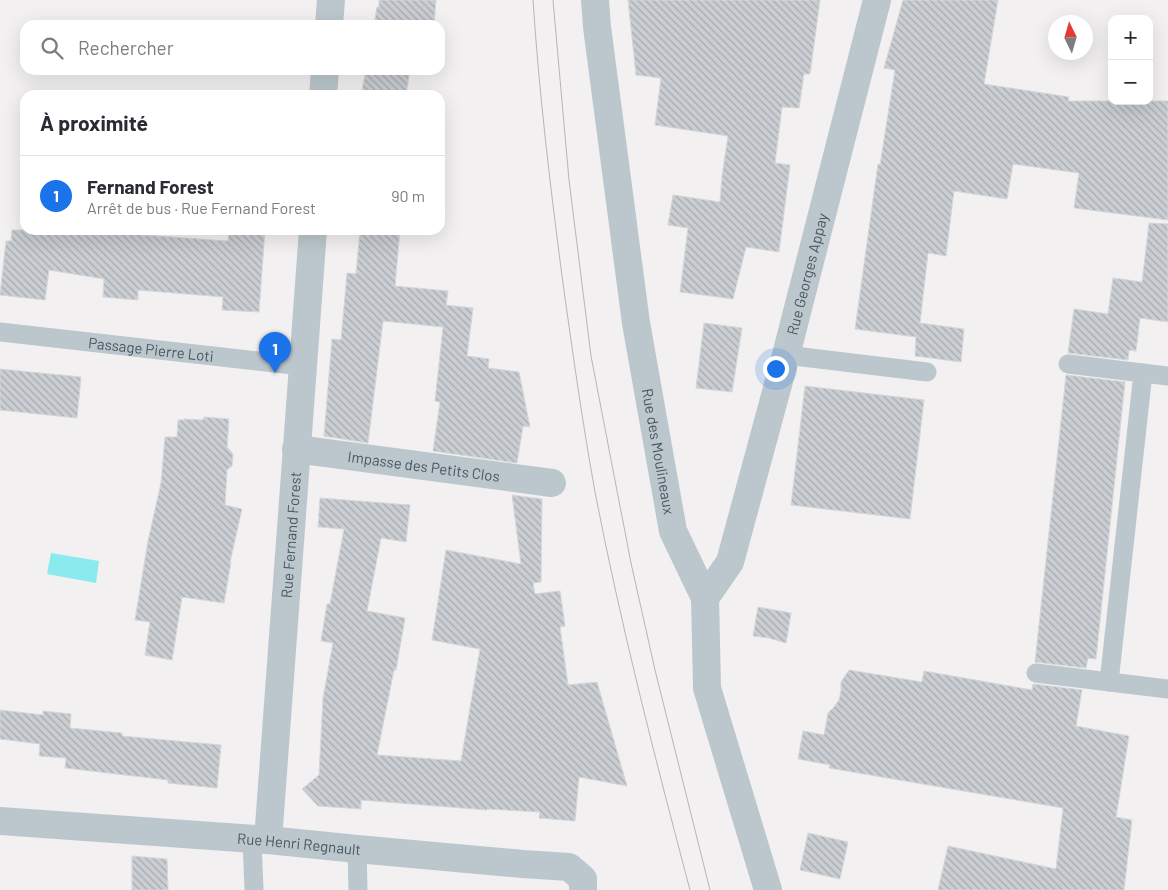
<!DOCTYPE html>
<html lang="fr">
<head>
<meta charset="utf-8">
<style>
	body { margin:0; font-family:Barlow,sans-serif; background:#f2f2f3; color:#2b2b33 }
	.controls { position:absolute; right:15px; top:15px; display:grid; overflow:hidden; border-radius:10px; box-shadow:0 5px 20px #0002 }
	.controls button { width:45px; height:45px; display:grid; place-items:center; padding:0; border:0; border-bottom:1px solid #e1e1e2; background:#fff; color:#2b2b33; font:25px sans-serif }
	.compass { position:absolute; left:1048px; top:15px; width:45px; height:45px; border-radius:50%; background:#fff; box-shadow:0 5px 20px #0002; rotate:355deg }
	.you { position:absolute; left:775px; top:368px; width:18px; height:18px; margin:-12px; border:4px solid #fff; border-radius:50%; background:#1a73e8; box-shadow:0 0 0 8px #1a73e833 }
	.badge { display:grid; place-items:center; width:32px; height:32px; border-radius:50%; background:#1a73e8; color:#fff; font-size:16px; font-weight:700 }
	.pin { position:absolute; translate:-50% -41px; filter:drop-shadow(0 1px 2px #0008) }
	.pin::after { content:''; position:absolute; top:26px; width:18px; height:15px; background:inherit; clip-path:polygon(0 0,100% 0,50% 100%) }
	.list { margin:0; padding:0; list-style:none }
	h2 { display:flex; justify-content:space-between; align-items:center; height:65px; margin:0; padding:0 20px; font-size:21px }
	h2 small { font-size:16px; font-weight:400; color:#7c7c81 }
	.list li { display:grid; grid-template-columns:32px 1fr auto; gap:15px; align-items:center; box-sizing:border-box; height:80px; padding:0 20px; border-top:1px solid #e1e1e2 }
	.list b { display:block; font-size:19px; white-space:nowrap }
	.list p { margin:0; font-size:16px; white-space:nowrap; color:#7c7c81 }
	.list em { font-size:16px; font-style:normal; color:#7c7c81 }
	.icon { flex:none; width:28px; height:28px; fill:none; stroke:currentColor; stroke-width:2; stroke-linecap:round; stroke-linejoin:round }
	.map { position:relative; flex:none; width:1168px; height:890px; overflow:hidden }
	.search { position:absolute; background:#fff; box-shadow:0 5px 20px #0002; left:20px; top:20px; width:425px; height:55px; display:flex; align-items:center; gap:12px; box-sizing:border-box; padding:0 18px; border-radius:15px; color:#7c7c81; font-size:19px }
	.panel { position:absolute; background:#fff; box-shadow:0 5px 20px #0002; left:20px; top:90px; width:425px; height:145px; border-radius:15px }
	.map>svg:first-child { display:block }
	.water { fill:#8beaed }
	.building { fill:url(#building-back-hatch); stroke:#d4d7db }
	.lines { fill:none; stroke-linecap:round; stroke-linejoin:round }
	.service { stroke:#bbc7cd; stroke-width:19 }
	.minor { stroke:#bbc7cd; stroke-width:28 }
	.tram { stroke:#b2b6ba; stroke-width:1 }
	.labels { text-anchor:middle; dominant-baseline:central; stroke-width:5; stroke-linejoin:round; paint-order:stroke }
	.street-label { font-size:15px; fill:#47575e; stroke:#fff }
</style>
</head>
<body>
<div class="map">
<svg width="1168" height="890" viewBox="0 0 1168 890">
	<defs>
		<pattern id="building-back-hatch" width="6" height="6" patternUnits="userSpaceOnUse" patternTransform="scale(1.25)"><rect width="6" height="6" fill="#caced2"/><path d="M-1 5l2 2M0 0l6 6M5-1l2 2" fill="none" stroke="#a6aaae"/></pattern>
	</defs>
	<rect width="100%" height="100%" fill="#f2f0f0"/>
	<!-- water -->
	<path class="water" d="M 51,553 L 99,561 L 96,583 L 47,574 Z"/>
	<!-- building -->
	<path class="building" d="M 379,0 L 436,0 L 434,25 L 374,25 L 377,7 L 379,7 Z
		M 628,0 L 820,0 L 810,74 L 804,74 L 799,108 L 782,107 L 775,163 L 790,165 L 779,252 L 746,247 L 733,299 L 680,292 L 688,228 L 668,225 L 673,195 L 720,202 L 722,176 L 728,136 L 655,125 L 661,78 L 636,75 Z
		M 903,0 L 998,0 L 984,84 L 1069,97 L 1068,101 L 1168,101 L 1168,220 L 1074,208 L 1079,173 L 1013,164 L 1007,199 L 954,191 L 946,256 L 928,253 L 920,323 L 964,329 L 961,362 L 915,356 L 916,337 L 855,329 L 878,164 L 880,165 L 895,70 L 884,68 Z
		M 366,70 L 410,70 L 406,95 L 361,95 Z
		M 1149,223 L 1168,224 L 1168,322 L 1140,318 L 1136,351 L 1129,350 L 1128,360 L 1068,353 L 1074,309 L 1108,314 L 1113,278 L 1142,282 Z
		M 12,230 L 143,230 L 143,235 L 228,241 L 229,230 L 265,230 L 259,312 L 222,310 L 223,297 L 138,290 L 138,300 L 103,297 L 104,279 L 49,270 L 45,300 L 0,295 L 6,241 L 11,241 Z
		M 360,230 L 400,230 L 395,286 L 448,291 L 446,305 L 473,308 L 467,356 L 489,359 L 488,368 L 519,372 L 530,427 L 523,426 L 517,463 L 433,451 L 440,402 L 435,401 L 443,327 L 383,321 L 368,443 L 324,436 L 332,339 L 341,340 L 347,273 L 356,274 Z
		M 704,323 L 742,328 L 732,392 L 696,388 Z
		M 0,369 L 81,377 L 77,418 L 0,410 Z
		M 1066,375 L 1125,382 L 1096,659 L 1088,658 L 1086,668 L 1035,662 Z
		M 805,386 L 924,400 L 910,519 L 791,505 Z
		M 204,417 L 229,419 L 227,447 L 233,454 L 232,466 L 227,470 L 225,505 L 242,509 L 230,562 L 231,562 L 224,603 L 182,597 L 172,660 L 145,655 L 150,622 L 135,620 L 148,541 L 161,483 L 165,437 L 177,437 L 178,420 L 184,420 L 184,419 L 203,420 Z
		M 512,495 L 542,499 L 541,582 L 533,583 L 535,594 L 560,591 L 565,626 L 560,627 L 568,685 L 597,682 L 627,786 L 579,777 L 575,821 L 539,818 L 540,812 L 487,809 L 487,810 L 361,800 L 361,809 L 318,806 L 302,789 L 319,775 L 323,698 L 333,643 L 321,641 L 327,604 L 330,604 L 344,529 L 318,527 L 320,498 L 410,505 L 406,542 L 381,538 L 367,611 L 405,618 L 396,670 L 394,670 L 377,755 L 461,761 L 480,649 L 432,640 L 446,550 L 521,564 Z
		M 758,607 L 791,613 L 786,643 L 769,638 L 753,636 Z
		M 849,670 L 922,682 L 924,671 L 1032,690 L 1033,684 L 1082,690 L 1076,726 L 1129,736 L 1116,817 L 1132,820 L 1124,890 L 938,890 L 948,846 L 1056,869 L 1063,808 L 829,768 L 830,765 L 798,759 L 803,731 L 824,735 L 828,713 L 834,707 L 839,700 L 841,691 L 841,682 Z
		M 0,710 L 43,715 L 43,711 L 71,714 L 70,728 L 122,733 L 122,736 L 221,745 L 217,788 L 168,783 L 168,780 L 65,768 L 66,758 L 39,756 L 40,744 L 0,739 Z
		M 808,833 L 848,842 L 840,879 L 800,870 Z
		M 132,856 L 167,859 L 168,890 L 132,890 Z"/>
	<g class="lines">
		<!-- service -->
		<g class="service">
			<path id="s1" d="M 0,332 L 302,366"/>
			<path d="M 786,355 L 927,372"/>
			<path d="M 1068,364 L 1168,376"/>
			<path d="M 1036,673 L 1168,689"/>
			<path d="M 1109,682 L 1143,373"/>
			<path d="M 252,839 L 254,890"/>
			<path d="M 357,849 L 358,890"/>
		</g>
		<!-- minor -->
		<g class="minor">
			<path id="s2" d="M 595,0 L 597,27 L 636,323 L 673,531 L 705,598 L 707,688 L 768,890"/>
			<path d="M 329,25 L 331,0"/>
			<path d="M 323,95 L 325,70"/>
			<path id="s3" d="M 296,449 L 552,483"/>
			<path id="s4" d="M 705,598 L 730,562 L 786,355 L 877,0"/>
			<path id="s5" d="M 0,821 L 268,840 L 357,849 L 523,864 L 569,867 L 583,879 L 583,890"/>
			<path id="s6" d="M 268,840 L 313,230"/>
		</g>
		<!-- tram -->
		<path class="tram" d="M 533,0 C 539,92 550,184 562,276 C 572,348 582,420 595,492 C 621,626 655,758 690,890
			M 553,0 L 569,180 L 591,356 L 631,563 L 655,670 L 710,890"/>
	</g>
	<g class="labels">
		<!-- street labels -->
		<g class="street-label">
			<text stroke="none"><textPath href="#s4" startOffset="342">Rue Georges Appay</textPath></text>
			<text stroke="none"><textPath href="#s1" startOffset="152">Passage Pierre Loti</textPath></text>
			<text stroke="none"><textPath href="#s2" startOffset="456">Rue des Moulineaux</textPath></text>
			<text stroke="none"><textPath href="#s3" startOffset="129">Impasse des Petits Clos</textPath></text>
			<text stroke="none"><textPath href="#s6" startOffset="306">Rue Fernand Forest</textPath></text>
			<text stroke="none"><textPath href="#s5" startOffset="300">Rue Henri Regnault</textPath></text>
		</g>
	</g>
</svg>
<div class="controls">
<button>+</button>
<button>−</button>
</div>
<svg class="compass" viewBox="-18 -18 36 36"><path d="M0-13l5 13h-10z" fill="#e53935"/><path d="M0 13l5-13h-10z" fill="#7c7c81"/></svg>
<div class="you"></div>
<div class="pin badge" style="left:275px;top:373px">1</div>
<div class="search"><svg class="icon" aria-label="search" viewBox="0 0 24 24"><circle cx="10" cy="10" r="6"/><path d="M15 15l6 6"/></svg>Rechercher</div>
<section class="panel">
<h2>À proximité<small></small></h2>
<ul class="list">
<li><span class="badge">1</span><div><b>Fernand Forest</b><p>Arrêt de bus · Rue Fernand Forest</p></div><em>90 m</em></li>
</ul>
</section>
</div>
</body>
</html>
